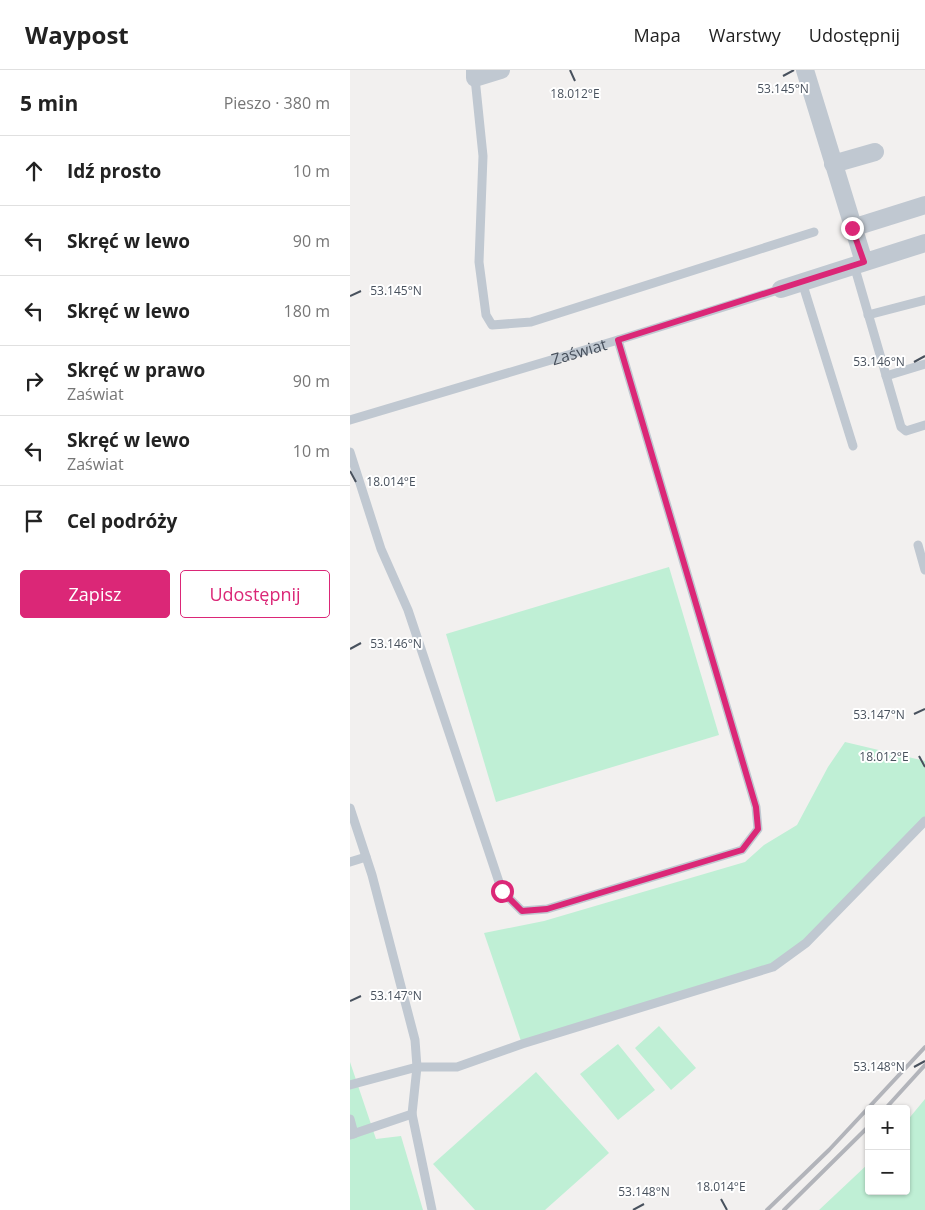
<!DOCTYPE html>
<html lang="pl">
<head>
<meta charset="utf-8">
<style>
	body { margin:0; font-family:"Open Sans",sans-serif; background:#f2f2f2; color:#222 }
	.controls { position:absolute; right:15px; bottom:15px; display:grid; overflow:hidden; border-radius:5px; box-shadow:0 1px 4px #0004 }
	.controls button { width:45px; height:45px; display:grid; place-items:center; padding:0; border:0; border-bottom:1px solid #e0e0e0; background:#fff; color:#222; font:25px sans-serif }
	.stop { position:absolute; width:15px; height:15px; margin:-11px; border:4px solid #db2777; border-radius:50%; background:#fff }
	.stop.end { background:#db2777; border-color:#fff; box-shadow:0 1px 5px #0008 }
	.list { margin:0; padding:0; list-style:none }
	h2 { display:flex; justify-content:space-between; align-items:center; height:65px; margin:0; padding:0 20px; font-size:21px }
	h2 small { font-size:16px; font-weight:400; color:#767676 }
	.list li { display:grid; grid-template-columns:32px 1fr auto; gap:15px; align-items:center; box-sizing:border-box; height:70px; padding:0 20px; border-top:1px solid #e0e0e0 }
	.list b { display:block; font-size:19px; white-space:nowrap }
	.list p { margin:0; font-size:16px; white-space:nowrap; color:#767676 }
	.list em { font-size:16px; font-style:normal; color:#767676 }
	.actions { display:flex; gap:10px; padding:15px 20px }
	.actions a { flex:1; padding:11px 0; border:1px solid #db2777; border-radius:5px; text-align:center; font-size:18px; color:#db2777 }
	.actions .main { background:#db2777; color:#fff }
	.icon { flex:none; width:28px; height:28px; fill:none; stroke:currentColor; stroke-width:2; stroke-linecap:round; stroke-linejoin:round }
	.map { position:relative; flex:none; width:575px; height:1140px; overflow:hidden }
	header { display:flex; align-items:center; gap:30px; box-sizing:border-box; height:70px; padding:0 25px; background:#fff; border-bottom:1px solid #e0e0e0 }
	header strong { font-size:24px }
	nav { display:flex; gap:28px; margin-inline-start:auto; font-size:18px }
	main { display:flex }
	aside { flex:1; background:#fff }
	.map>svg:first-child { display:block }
	.green { fill:#bfefd5 }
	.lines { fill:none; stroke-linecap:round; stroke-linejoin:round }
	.service { stroke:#c0c8d1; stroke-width:9 }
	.minor { stroke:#c0c8d1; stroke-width:18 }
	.rail { stroke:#b2b4ba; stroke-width:4 }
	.route { stroke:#db2777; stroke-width:6 }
	.ticks { fill:none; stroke:#48515d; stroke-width:2 }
	.labels { text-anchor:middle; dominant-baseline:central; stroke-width:4; stroke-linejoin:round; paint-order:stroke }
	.street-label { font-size:16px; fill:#48515d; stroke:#fff }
	.ticks-label { font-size:12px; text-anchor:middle; fill:#48515d; stroke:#fff; stroke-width:4; stroke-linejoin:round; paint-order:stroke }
</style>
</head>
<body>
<header>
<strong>Waypost</strong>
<nav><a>Mapa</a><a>Warstwy</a><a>Udostępnij</a></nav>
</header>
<main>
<aside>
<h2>5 min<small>Pieszo · 380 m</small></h2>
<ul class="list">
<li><svg class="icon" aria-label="ahead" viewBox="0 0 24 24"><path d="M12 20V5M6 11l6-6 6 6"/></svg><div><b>Idź prosto</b></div><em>10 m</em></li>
<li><svg class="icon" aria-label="left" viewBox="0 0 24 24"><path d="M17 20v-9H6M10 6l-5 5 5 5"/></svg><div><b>Skręć w lewo</b></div><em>90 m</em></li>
<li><svg class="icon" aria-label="left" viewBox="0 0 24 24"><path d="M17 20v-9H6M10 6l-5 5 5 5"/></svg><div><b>Skręć w lewo</b></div><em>180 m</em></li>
<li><svg class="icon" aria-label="right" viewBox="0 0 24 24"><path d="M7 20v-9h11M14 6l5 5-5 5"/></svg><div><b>Skręć w prawo</b><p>Zaświat</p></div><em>90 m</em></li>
<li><svg class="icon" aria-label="left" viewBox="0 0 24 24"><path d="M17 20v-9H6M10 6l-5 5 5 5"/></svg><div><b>Skręć w lewo</b><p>Zaświat</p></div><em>10 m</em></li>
<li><svg class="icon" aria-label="arrive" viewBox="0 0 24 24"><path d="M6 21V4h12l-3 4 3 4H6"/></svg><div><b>Cel podróży</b></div></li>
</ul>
<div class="actions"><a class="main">Zapisz</a><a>Udostępnij</a></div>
</aside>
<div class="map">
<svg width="575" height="1140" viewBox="0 0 575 1140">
	<rect width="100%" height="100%" fill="#f2f0ef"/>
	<!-- green -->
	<path class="green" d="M 319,497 L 369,665 L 146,732 L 96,564 Z
		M 495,672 L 575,691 L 575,751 L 456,873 L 423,897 L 172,974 L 134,863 L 194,851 L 395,792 L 414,775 L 447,755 L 478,697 Z
		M 309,956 L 346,998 L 321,1020 L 285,978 Z
		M 268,974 L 305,1020 L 268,1050 L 230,1004 Z
		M 0,992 L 26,1069 L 51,1066 L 73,1140 L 0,1140 Z
		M 186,1002 L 259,1083 L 195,1140 L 125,1140 L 83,1094 Z
		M 575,1029 L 575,1140 L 469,1140 L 519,1093 L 519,1121 L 556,1121 L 556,1052 Z"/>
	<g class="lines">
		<!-- service -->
		<g class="service">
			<path d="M 125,8 L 133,86 L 129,192 L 136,245 L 142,255 L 181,252 L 464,162"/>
			<path d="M 504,195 L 551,357 L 556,361 L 575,355"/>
			<path d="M 452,212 L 503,376"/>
			<path d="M 518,245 L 575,230"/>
			<path d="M 536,306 L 575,294"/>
			<path id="s1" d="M 0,350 L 268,270 L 431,219"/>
			<path d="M 0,382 L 31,479 L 58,540 L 152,821 L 172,841 L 197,839 L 392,780 L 408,759 L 406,737 L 268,270"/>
			<path d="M 568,475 L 575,500"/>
			<path d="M 0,738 L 22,805 L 65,970 L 67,997 L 62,1044 L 0,1065"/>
			<path d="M 0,792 L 16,787"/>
			<path d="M 0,1015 L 67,997 L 107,997 L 172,974 L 423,897 L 456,873 L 575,751"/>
			<path d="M 62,1044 L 82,1140"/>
			<path d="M 0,1049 L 4,1064"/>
		</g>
		<!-- minor -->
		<path class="minor" d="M 125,0 L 125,8 L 151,0
			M 455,0 L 514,192
			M 483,94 L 525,82
			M 502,158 L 575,135
			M 431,219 L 575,173"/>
		<!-- rail -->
		<path class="rail" d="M 535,1039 L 575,995
			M 417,1140 L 479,1080 L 575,977
			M 434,1140 L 519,1056"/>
	</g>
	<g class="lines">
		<!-- route -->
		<path class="route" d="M 152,821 L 172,841 L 197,839 L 392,780 L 408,759 L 406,737 L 268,270 L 514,192 L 502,158"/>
	</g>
	<!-- ticks -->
	<path class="ticks" d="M 220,0 L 225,11M 433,6 L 444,0M 0,226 L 11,221M 564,292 L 575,286M 0,401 L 6,412M 0,579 L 11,573M 564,644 L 575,639M 569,686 L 575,697M 0,931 L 11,926M 564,997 L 575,991M 371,1129 L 377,1140M 283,1140 L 294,1134"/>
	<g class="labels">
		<!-- street labels -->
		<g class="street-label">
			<text stroke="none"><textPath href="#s1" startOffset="239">Zaświat</textPath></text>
		</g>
	</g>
	<g class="ticks-label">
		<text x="433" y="23">53.145°N</text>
		<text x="225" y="28">18.012°E</text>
		<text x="46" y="225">53.145°N</text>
		<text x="529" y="296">53.146°N</text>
		<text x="41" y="416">18.014°E</text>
		<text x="46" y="578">53.146°N</text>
		<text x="529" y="649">53.147°N</text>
		<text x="534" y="691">18.012°E</text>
		<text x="46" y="930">53.147°N</text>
		<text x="529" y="1001">53.148°N</text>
		<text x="371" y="1121">18.014°E</text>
		<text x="294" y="1126">53.148°N</text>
	</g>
</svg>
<div class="controls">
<button>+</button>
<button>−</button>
</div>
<div class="stop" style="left:152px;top:821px"></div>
<div class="stop end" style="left:502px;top:158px"></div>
</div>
</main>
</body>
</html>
